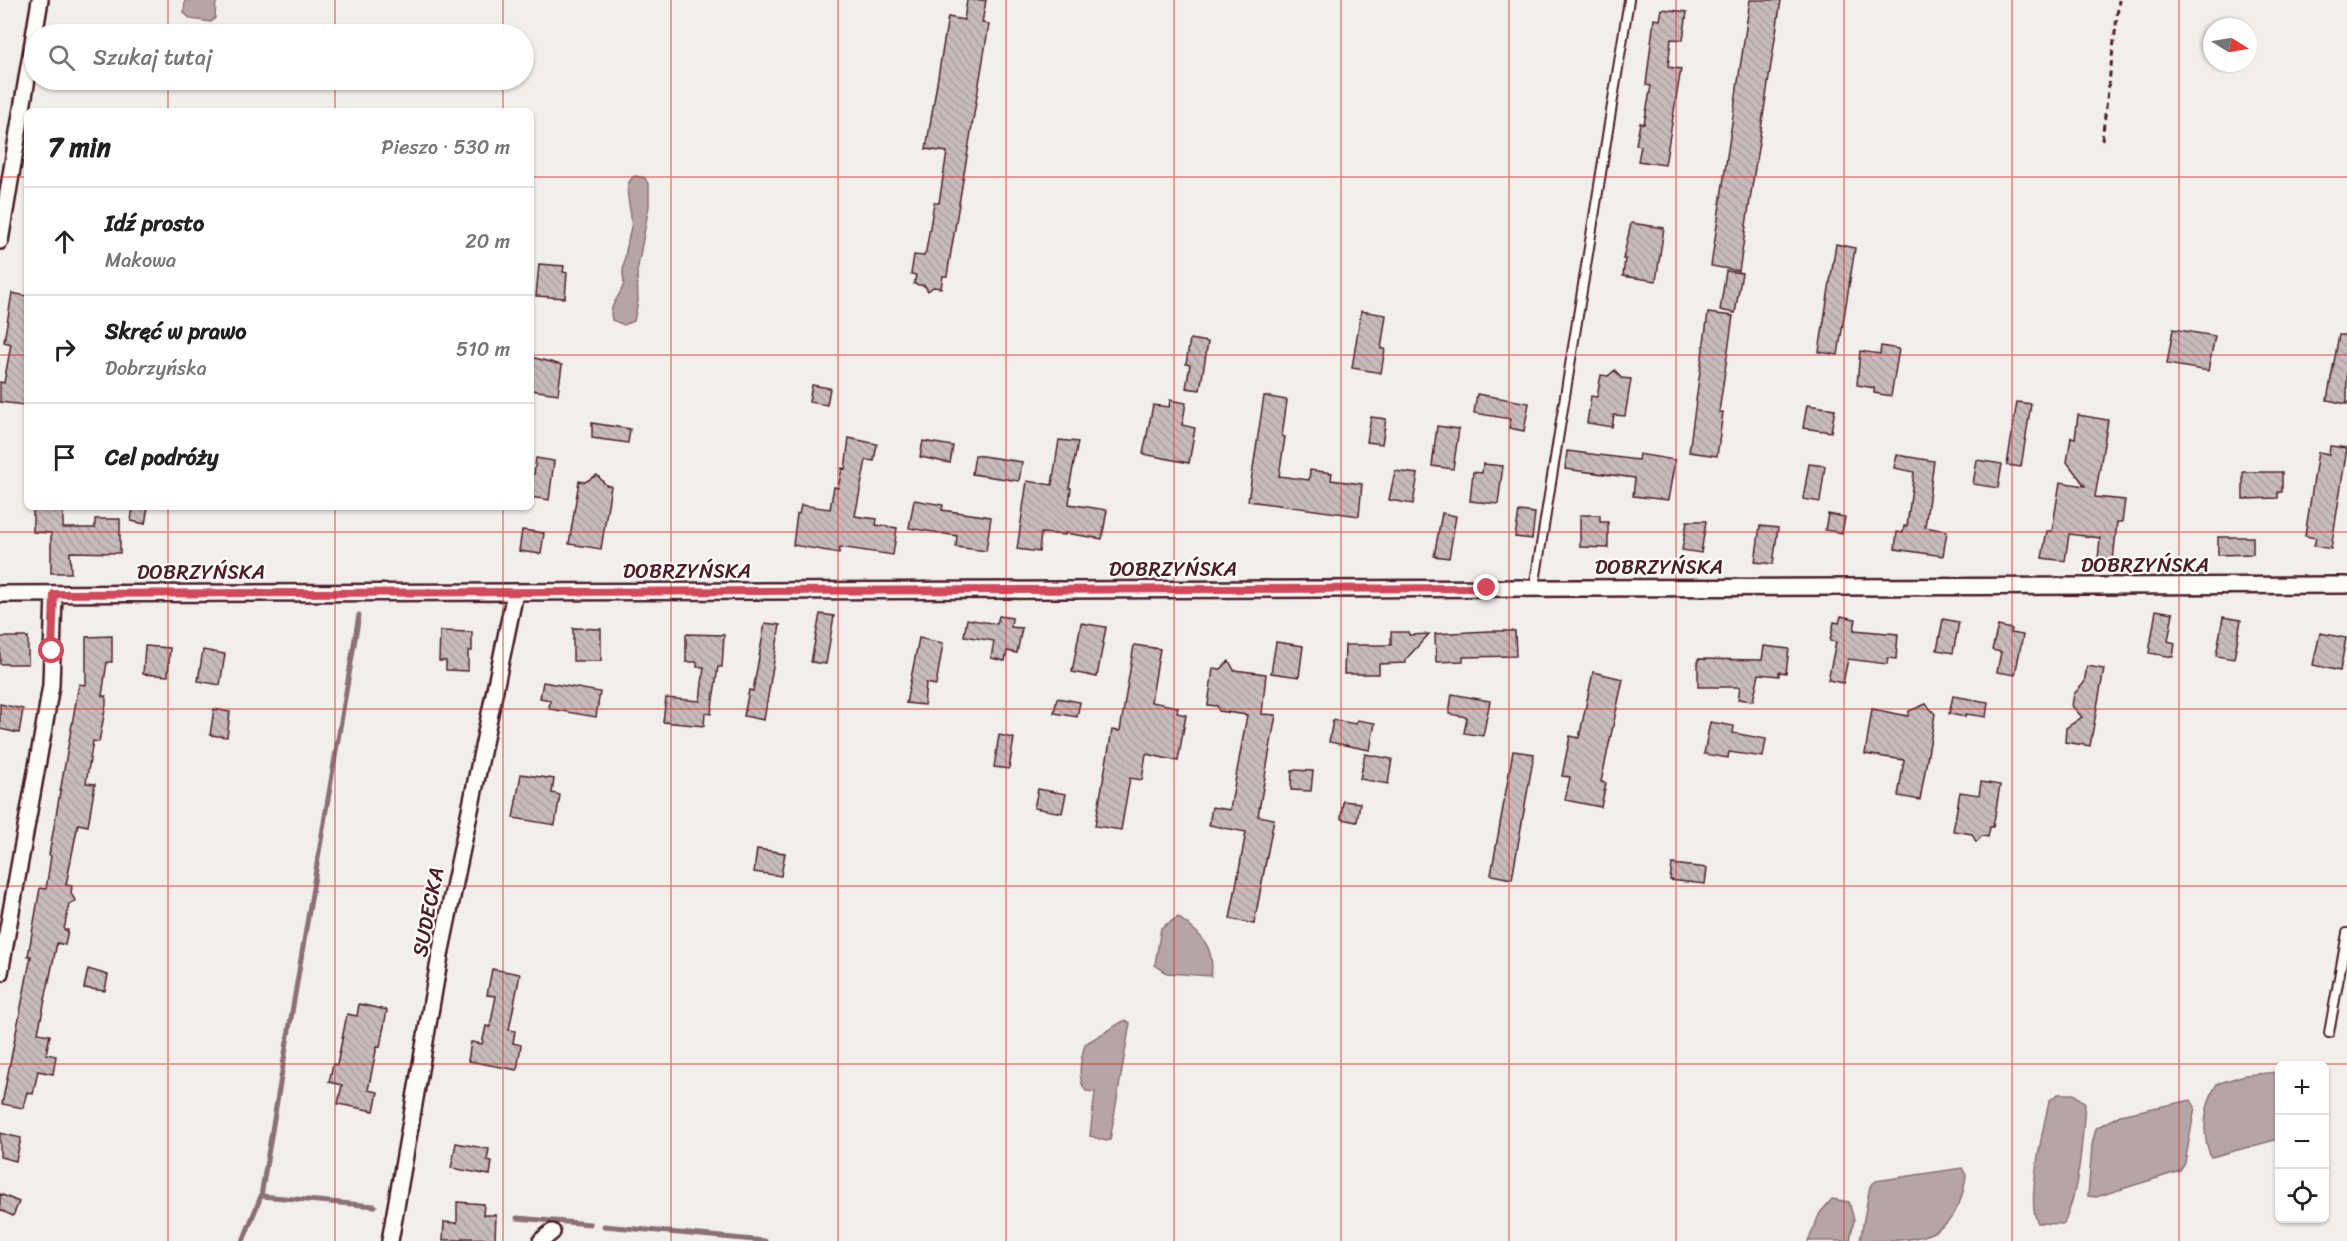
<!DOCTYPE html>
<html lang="pl">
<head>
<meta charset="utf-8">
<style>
	body { margin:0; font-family:Sriracha,sans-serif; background:#f2f2f2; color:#222 }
	.controls { position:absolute; right:18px; bottom:18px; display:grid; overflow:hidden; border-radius:9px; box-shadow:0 2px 4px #0004 }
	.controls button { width:54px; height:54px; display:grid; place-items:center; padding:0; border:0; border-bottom:2px solid #e0e0e0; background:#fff; color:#222; font:30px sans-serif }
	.compass { position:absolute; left:2203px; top:18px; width:54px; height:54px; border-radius:50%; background:#fff; box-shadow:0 2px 4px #0004; rotate:101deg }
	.stop { position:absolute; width:18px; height:18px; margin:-14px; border:4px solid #d1495b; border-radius:50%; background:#fff }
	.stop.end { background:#d1495b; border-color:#fff; box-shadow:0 2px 6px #0008 }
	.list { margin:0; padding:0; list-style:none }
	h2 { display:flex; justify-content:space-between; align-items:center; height:78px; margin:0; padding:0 24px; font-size:26px }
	h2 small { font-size:20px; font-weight:400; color:#767676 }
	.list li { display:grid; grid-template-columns:39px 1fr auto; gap:18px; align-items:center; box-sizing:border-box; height:108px; padding:0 24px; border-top:2px solid #e0e0e0 }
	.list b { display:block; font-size:22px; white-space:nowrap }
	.list p { margin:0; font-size:20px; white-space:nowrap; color:#767676 }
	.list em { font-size:20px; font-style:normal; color:#767676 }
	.icon { flex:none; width:33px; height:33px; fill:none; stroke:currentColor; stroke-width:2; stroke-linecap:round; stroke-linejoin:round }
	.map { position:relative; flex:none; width:2347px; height:1241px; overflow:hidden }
	.search { position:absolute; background:#fff; box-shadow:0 2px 4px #0004; left:24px; top:24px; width:510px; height:66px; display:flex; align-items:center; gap:15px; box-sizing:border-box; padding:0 21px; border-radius:33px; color:#767676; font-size:22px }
	.panel { position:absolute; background:#fff; box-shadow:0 2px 4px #0004; left:24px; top:108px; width:510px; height:402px; border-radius:9px }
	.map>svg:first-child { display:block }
	.water { fill:#b7a5a6; stroke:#8b6f75; stroke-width:1.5 }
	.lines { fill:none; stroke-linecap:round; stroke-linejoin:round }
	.stream { stroke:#8b6f75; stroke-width:5 }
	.building { fill:url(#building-back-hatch); stroke:#4a1f2b; stroke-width:1.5 }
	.service-casing { stroke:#4a1f2b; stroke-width:12 }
	.minor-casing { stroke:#4a1f2b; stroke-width:20 }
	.path { stroke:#4a1f2b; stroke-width:3; stroke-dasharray:6 4.5; stroke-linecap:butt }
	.service { stroke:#fdfcf7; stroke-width:8 }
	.minor { stroke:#fdfcf7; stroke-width:15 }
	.route { stroke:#d1495b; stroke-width:8 }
	.grid { fill:none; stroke:#d62828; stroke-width:1.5; stroke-opacity:0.55 }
	.labels { text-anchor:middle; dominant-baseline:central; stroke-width:4.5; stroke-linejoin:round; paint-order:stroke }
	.street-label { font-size:21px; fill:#4a1f2b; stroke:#fdfcf7 }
</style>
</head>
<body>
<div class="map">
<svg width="2347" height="1241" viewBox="0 0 2347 1241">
	<defs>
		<pattern id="building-back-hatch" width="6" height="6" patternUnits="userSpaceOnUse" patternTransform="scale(1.5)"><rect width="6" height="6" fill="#c8bbbb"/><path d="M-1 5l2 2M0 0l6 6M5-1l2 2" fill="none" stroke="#ada0a1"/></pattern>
	</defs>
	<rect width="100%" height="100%" fill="#f2efeb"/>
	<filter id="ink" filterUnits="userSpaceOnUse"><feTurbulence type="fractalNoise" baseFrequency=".0167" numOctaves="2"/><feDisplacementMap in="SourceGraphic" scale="12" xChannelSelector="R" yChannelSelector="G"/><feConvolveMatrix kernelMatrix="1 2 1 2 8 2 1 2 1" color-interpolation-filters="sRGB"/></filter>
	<g filter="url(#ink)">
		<!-- water -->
		<path class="water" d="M 185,0 L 216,0 L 215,18 L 211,22 L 191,19 L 184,13 Z
			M 635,176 L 645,178 L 649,186 L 649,206 L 637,272 L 638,301 L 634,321 L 624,325 L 612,320 C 608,305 619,299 623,286 C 625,282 623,277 623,273 C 624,257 628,241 631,227 C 634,211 619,184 635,176 Z
			M 1178,917 C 1199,932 1216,947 1211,976 L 1167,973 L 1155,965 L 1161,928 Z
			M 1125,1020 L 1130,1023 L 1110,1140 L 1106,1141 L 1090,1136 L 1095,1092 L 1086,1091 C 1076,1078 1081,1059 1085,1044 Z
			M 2279,1072 L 2279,1139 L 2211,1157 C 2201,1135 2204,1104 2217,1084 L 2245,1075 Z
			M 2058,1094 L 2074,1094 L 2085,1103 C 2082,1144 2080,1186 2064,1224 L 2038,1223 C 2025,1204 2044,1126 2049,1101 Z
			M 2191,1100 L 2195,1107 L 2185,1163 L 2180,1171 L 2096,1197 L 2088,1196 L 2092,1145 L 2096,1128 L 2120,1115 Z
			M 1962,1168 L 1966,1175 C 1958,1241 1919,1241 1860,1241 L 1870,1186 L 1876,1181 Z
			M 1832,1199 L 1849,1202 L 1854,1220 L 1850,1241 L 1808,1241 L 1820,1213 Z"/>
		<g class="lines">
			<!-- stream -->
			<path class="stream" d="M 261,1196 L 359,615
				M 517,1218 L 590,1224
				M 604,1226 L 765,1241
				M 243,1241 L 261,1196 L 375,1206"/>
		</g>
		<!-- building -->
		<path class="building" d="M 967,0 L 986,0 L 982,23 L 989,24 L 947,276 L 943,276 L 941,288 L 933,287 L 928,291 L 925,286 L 914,284 L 916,275 L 911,274 L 914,255 L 924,256 L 926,251 L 934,203 L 939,203 L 947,152 L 926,149 L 948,17 L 964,20 Z
			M 1750,0 L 1781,0 L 1739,271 L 1711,266 Z
			M 1662,9 L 1687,12 L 1683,40 L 1671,39 L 1668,67 L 1681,69 L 1665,165 L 1638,161 L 1641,146 L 1636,145 L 1640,123 L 1644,124 L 1651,86 L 1646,85 L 1654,19 L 1660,20 Z
			M 1631,223 L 1664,228 L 1656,281 L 1623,276 L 1625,259 L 1623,259 Z
			M 1836,244 L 1855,248 L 1838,355 L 1819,352 Z
			M 539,264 L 564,266 L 563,272 L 567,273 L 565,298 L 536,296 Z
			M 1726,271 L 1742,273 L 1735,313 L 1720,310 Z
			M 12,293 L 27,296 L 27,384 L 24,405 L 0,402 L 0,382 L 4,383 L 11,344 L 4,342 Z
			M 1361,311 L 1386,315 L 1381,349 L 1385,349 L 1381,373 L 1352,368 Z
			M 1708,313 L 1733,316 L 1719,412 L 1723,412 L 1717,456 L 1689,452 Z
			M 2173,329 L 2215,336 L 2208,371 L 2167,364 Z
			M 2339,335 L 2347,335 L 2347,404 L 2327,400 Z
			M 1190,339 L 1208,342 L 1200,390 L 1186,388 L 1190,365 L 1186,364 Z
			M 1881,346 L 1899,349 L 1891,396 L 1874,393 L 1874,388 L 1857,385 L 1860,351 L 1880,354 Z
			M 531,357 L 562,365 L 558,394 L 531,390 Z
			M 1615,370 L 1621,378 L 1631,379 L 1625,416 L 1614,415 L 1612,427 L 1587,423 L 1591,396 L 1597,397 L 1601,375 L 1608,376 Z
			M 812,385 L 830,388 L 827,405 L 809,402 Z
			M 1477,394 L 1529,403 L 1524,431 L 1509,428 L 1511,419 L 1474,413 Z
			M 1264,396 L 1287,400 L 1282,436 L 1285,437 L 1279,476 L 1309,480 L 1310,470 L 1332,473 L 1331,480 L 1362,484 L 1359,516 L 1248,501 Z
			M 1170,400 L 1186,403 L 1182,425 L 1195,428 L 1189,463 L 1143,454 L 1153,405 L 1169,407 Z
			M 2017,402 L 2031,404 L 2021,467 L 2007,465 Z
			M 1807,405 L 1835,409 L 1831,432 L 1803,428 Z
			M 2078,415 L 2108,420 L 2095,497 L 2125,500 L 2122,522 L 2117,522 L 2113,561 L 2098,559 L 2100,538 L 2069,534 L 2065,561 L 2042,558 L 2047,531 L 2052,531 L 2060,482 L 2085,486 L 2067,462 L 2071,437 L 2075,438 Z
			M 1371,417 L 1386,419 L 1382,444 L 1367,442 Z
			M 592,423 L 630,429 L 628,443 L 592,438 Z
			M 1437,426 L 1459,429 L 1453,469 L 1432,466 Z
			M 849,438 L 877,444 L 874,461 L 866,460 L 855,516 L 877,519 L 876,525 L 897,528 L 893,555 L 840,547 L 839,553 L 793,545 L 797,514 L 799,514 L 801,505 L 830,509 L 834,487 L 838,488 L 842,468 L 845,469 Z
			M 1059,440 L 1078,442 L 1069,488 L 1071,488 L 1069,504 L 1107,510 L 1102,539 L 1065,533 L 1065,535 L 1041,533 L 1039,552 L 1017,549 L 1027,481 L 1052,485 Z
			M 923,441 L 953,446 L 950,463 L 920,457 Z
			M 2330,446 L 2347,448 L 2331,549 L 2314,546 L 2316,538 L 2305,536 L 2318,452 L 2329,454 Z
			M 1567,451 L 1638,460 L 1639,454 L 1675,460 L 1668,500 L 1633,496 L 1635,478 L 1565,469 Z
			M 975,455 L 1022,462 L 1019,481 L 972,474 Z
			M 1897,455 L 1934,461 L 1925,527 L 1947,531 L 1943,556 L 1895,549 L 1897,532 L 1903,533 L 1904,526 L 1907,526 L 1914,472 L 1894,468 Z
			M 536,458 L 554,461 L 549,500 L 531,497 L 531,476 L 534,474 Z
			M 1977,460 L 2002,464 L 1998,488 L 1973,484 Z
			M 1483,464 L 1503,466 L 1498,504 L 1470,501 L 1473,472 L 1482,473 Z
			M 1809,464 L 1825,466 L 1820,502 L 1803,499 Z
			M 1395,471 L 1418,474 L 1413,504 L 1389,500 Z
			M 2243,472 L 2282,472 L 2282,492 L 2278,492 L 2278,498 L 2243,499 Z
			M 597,475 L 606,485 L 611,486 L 601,549 L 569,544 L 579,481 L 585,482 Z
			M 914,500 L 943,505 L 942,510 L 991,517 L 986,551 L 956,547 L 957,536 L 909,528 Z
			M 33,507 L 63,507 L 63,528 L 95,528 L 95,519 L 120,519 L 120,553 L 70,552 L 71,573 L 51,573 L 51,533 L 33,532 Z
			M 133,507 L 148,507 L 145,524 L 131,521 Z
			M 1519,511 L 1535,513 L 1532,539 L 1515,537 Z
			M 1442,513 L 1456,516 L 1449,558 L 1434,556 Z
			M 1828,514 L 1845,517 L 1842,533 L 1825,530 Z
			M 1580,515 L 1600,515 L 1600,522 L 1608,522 L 1608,548 L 1580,547 Z
			M 1687,521 L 1706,521 L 1701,553 L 1682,550 Z
			M 1760,526 L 1778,528 L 1773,564 L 1755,562 Z
			M 522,530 L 544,533 L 541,554 L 519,551 Z
			M 2218,537 L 2253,537 L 2253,554 L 2218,555 Z
			M 2156,610 L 2173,613 L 2168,641 L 2175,643 L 2173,657 L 2149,653 Z
			M 820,614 L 834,616 L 826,664 L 811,662 Z
			M 999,616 L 1012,618 L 1011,627 L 1022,628 L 1017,653 L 1007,651 L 1005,661 L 991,658 L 994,641 L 964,636 L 967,619 L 997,624 Z
			M 1841,616 L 1856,619 L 1854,630 L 1898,634 L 1896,659 L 1888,658 L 1887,664 L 1848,659 L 1843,683 L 1828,680 L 1836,642 L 1830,641 L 1834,622 L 1839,623 Z
			M 2223,617 L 2241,620 L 2234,659 L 2216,656 Z
			M 1943,619 L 1959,622 L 1953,653 L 1937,650 Z
			M 765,623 L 780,625 L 764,720 L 744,716 L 749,690 L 753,691 Z
			M 1081,623 L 1106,627 L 1097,677 L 1072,672 Z
			M 1998,626 L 2012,629 L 2011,633 L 2023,635 L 2015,675 L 1997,672 L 2001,652 L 1992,650 Z
			M 573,628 L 601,629 L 601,661 L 573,661 Z
			M 440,631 L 472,632 L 472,651 L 468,651 L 468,671 L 446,670 L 446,661 L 439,661 Z
			M 1488,631 L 1515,631 L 1516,656 L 1463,657 L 1463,661 L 1436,662 L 1435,634 Z
			M 1391,632 L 1409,632 L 1409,635 L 1429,634 L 1406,659 L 1406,663 L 1379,664 L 1379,674 L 1344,674 L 1345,645 L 1391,645 Z
			M 2320,633 L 2346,638 L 2340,671 L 2313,665 Z
			M 686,634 L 724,635 L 722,667 L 718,667 L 711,714 L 705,713 L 704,726 L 663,722 L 666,698 L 700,701 L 704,667 L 697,667 L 697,662 L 686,662 Z
			M 112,636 L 112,662 L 107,662 L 102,696 L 106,696 L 106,705 L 99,742 L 93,741 L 86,783 L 95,784 L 88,826 L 78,824 L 66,885 L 72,886 L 71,894 L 76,901 L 69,904 L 64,930 L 68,930 L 65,945 L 57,943 L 38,1033 L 50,1035 L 46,1054 L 56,1056 L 53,1074 L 38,1071 L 33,1094 L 27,1092 L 23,1108 L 2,1104 L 31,956 L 28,956 L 40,888 L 46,889 L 51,856 L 49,855 L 79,684 L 86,685 L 86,637 Z
			M 0,637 L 28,637 L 28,664 L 0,664 Z
			M 919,638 L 943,643 L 936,685 L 926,683 L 924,705 L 906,703 Z
			M 1276,642 L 1303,646 L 1299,677 L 1271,673 Z
			M 1134,645 L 1160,649 L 1151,702 L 1178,707 L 1177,713 L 1186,715 L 1178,761 L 1146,754 L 1142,780 L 1130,778 L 1121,830 L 1095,826 L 1112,730 L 1120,731 Z
			M 145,646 L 170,648 L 168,676 L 143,674 Z
			M 1764,646 L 1789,649 L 1786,673 L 1779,672 L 1779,676 L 1759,674 L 1753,701 L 1738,699 L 1740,687 L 1698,687 L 1698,659 L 1762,660 Z
			M 203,650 L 225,654 L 220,685 L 198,681 Z
			M 1229,661 L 1234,670 L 1266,674 L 1262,714 L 1276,715 L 1258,816 L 1274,819 L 1254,924 L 1230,919 L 1246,832 L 1209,825 L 1212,807 L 1230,810 L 1247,715 L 1219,711 L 1217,706 L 1208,705 L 1213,668 L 1221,669 Z
			M 2087,666 L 2104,669 L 2090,746 L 2065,742 L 2066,728 L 2082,717 L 2072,706 L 2074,694 L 2084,683 Z
			M 1593,672 L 1623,679 L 1601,782 L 1606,783 L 1601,807 L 1565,800 L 1570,777 L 1562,776 L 1570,736 L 1579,738 Z
			M 543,682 L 600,692 L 596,717 L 549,709 L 550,700 L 540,698 Z
			M 1452,694 L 1490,701 L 1483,736 L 1464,733 L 1467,717 L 1449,714 Z
			M 1953,696 L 1988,702 L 1986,717 L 1966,714 L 1965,717 L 1949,714 Z
			M 1057,698 L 1080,702 L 1077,717 L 1054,713 Z
			M 0,704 L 23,709 L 19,733 L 0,729 Z
			M 1926,704 L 1935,714 L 1920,800 L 1898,796 L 1904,760 L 1865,754 L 1872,709 L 1908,716 L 1909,711 Z
			M 214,709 L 230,712 L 227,737 L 210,735 Z
			M 1333,720 L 1356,724 L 1357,720 L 1375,723 L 1370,750 L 1329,742 Z
			M 1710,722 L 1734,726 L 1733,733 L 1766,739 L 1763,757 L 1729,752 L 1728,758 L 1704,754 Z
			M 999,735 L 1014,738 L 1009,769 L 994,767 Z
			M 1513,751 L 1534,754 L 1512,879 L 1491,875 Z
			M 1365,754 L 1392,759 L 1388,784 L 1360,779 Z
			M 1292,770 L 1313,771 L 1311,791 L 1291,790 Z
			M 521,774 L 554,779 L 552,793 L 560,795 L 555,825 L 513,818 Z
			M 1981,782 L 2000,785 L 1993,827 L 1990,827 L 1988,837 L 1982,836 L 1976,842 L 1972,834 L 1953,831 L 1960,792 L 1979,795 Z
			M 1038,789 L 1066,794 L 1062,813 L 1034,808 Z
			M 1343,801 L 1360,803 L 1357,822 L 1341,819 Z
			M 757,849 L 785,853 L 781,876 L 754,872 Z
			M 1672,864 L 1707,868 L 1705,884 L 1670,880 Z
			M 88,969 L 108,975 L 105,991 L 84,988 Z
			M 492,969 L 520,974 L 509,1030 L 515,1031 L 513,1043 L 521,1045 L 517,1070 L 468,1061 L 471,1042 L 482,1044 L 486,1026 L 490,1027 L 496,996 L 487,995 Z
			M 359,1004 L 387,1010 L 380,1047 L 377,1046 L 368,1090 L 378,1092 L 374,1111 L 338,1104 L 342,1085 L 329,1082 L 333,1064 L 337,1065 L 347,1014 L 357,1016 Z
			M 0,1133 L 21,1138 L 16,1161 L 0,1157 Z
			M 456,1143 L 489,1149 L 487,1160 L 492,1161 L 490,1175 L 451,1168 Z
			M 0,1194 L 19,1202 L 13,1216 L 0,1210 Z
			M 457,1202 L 484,1204 L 483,1215 L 496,1215 L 495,1239 L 462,1238 L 462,1240 L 443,1240 L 444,1222 L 457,1223 Z"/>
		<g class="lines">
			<defs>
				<path id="service" d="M 1534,588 L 1629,0
					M 2329,1033 L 2347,933"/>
				<path id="minor" d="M 0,241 L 40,0
					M 0,594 L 2347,585
					M 0,973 L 46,716 L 51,685 L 54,594
					M 390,1241 L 441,950 L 515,593
					M 541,1241 L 552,1232"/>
			</defs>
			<!-- service casing -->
			<use href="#service" class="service-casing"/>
			<!-- minor casing -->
			<use href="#minor" class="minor-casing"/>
			<!-- path -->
			<path class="path" d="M 2102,140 L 2119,0"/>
			<!-- service -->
			<use href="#service" class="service"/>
			<!-- minor -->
			<use href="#minor" class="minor"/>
		</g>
	</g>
	<g class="lines" filter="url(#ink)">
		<!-- route -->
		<path class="route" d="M 52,651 L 54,594 L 1487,588"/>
	</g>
	<!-- grid -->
	<path class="grid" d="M 168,0 L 168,34M 335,0 L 335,34M 503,0 L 503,34M 671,0 L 671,1241M 838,0 L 838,1241M 1006,0 L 1006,1241M 1174,0 L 1174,1241M 1341,0 L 1341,1241M 1509,0 L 1509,1241M 1676,0 L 1676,1241M 1844,0 L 1844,1241M 2012,0 L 2012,1241M 2179,0 L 2179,1241M 168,80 L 168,111M 335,80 L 335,111M 503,80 L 503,111M 0,177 L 27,177M 531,177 L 2347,177M 0,355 L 27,355M 531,355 L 2347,355M 168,507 L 168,1241M 335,507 L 335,1241M 503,507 L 503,1241M 0,532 L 2347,532M 0,709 L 2347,709M 0,886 L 2347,886M 0,1064 L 2347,1064"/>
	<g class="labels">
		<!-- street labels -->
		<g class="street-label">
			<text x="2145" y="565">DOBRZYŃSKA</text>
			<text x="1659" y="567">DOBRZYŃSKA</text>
			<text x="1173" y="569">DOBRZYŃSKA</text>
			<text x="687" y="571">DOBRZYŃSKA</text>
			<text x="201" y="572">DOBRZYŃSKA</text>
			<text transform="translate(428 912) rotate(-79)">SUDECKA</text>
		</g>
	</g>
</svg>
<div class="controls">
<button>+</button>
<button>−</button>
<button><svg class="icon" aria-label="locate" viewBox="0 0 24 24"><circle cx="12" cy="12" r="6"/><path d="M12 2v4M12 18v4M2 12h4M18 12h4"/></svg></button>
</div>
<svg class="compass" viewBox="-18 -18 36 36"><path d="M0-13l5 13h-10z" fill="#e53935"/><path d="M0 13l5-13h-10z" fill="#767676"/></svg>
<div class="stop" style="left:52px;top:651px"></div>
<div class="stop end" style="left:1487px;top:588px"></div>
<div class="search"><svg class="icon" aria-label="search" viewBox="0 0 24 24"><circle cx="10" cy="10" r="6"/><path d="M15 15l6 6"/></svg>Szukaj tutaj</div>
<section class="panel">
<h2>7 min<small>Pieszo · 530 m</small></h2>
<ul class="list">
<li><svg class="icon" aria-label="ahead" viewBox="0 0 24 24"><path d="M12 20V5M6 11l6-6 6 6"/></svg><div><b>Idź prosto</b><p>Makowa</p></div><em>20 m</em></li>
<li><svg class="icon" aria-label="right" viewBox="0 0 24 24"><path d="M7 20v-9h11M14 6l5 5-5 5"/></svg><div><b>Skręć w prawo</b><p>Dobrzyńska</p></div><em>510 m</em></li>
<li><svg class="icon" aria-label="arrive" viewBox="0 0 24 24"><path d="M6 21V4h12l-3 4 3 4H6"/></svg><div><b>Cel podróży</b></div></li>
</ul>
</section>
</div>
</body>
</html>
